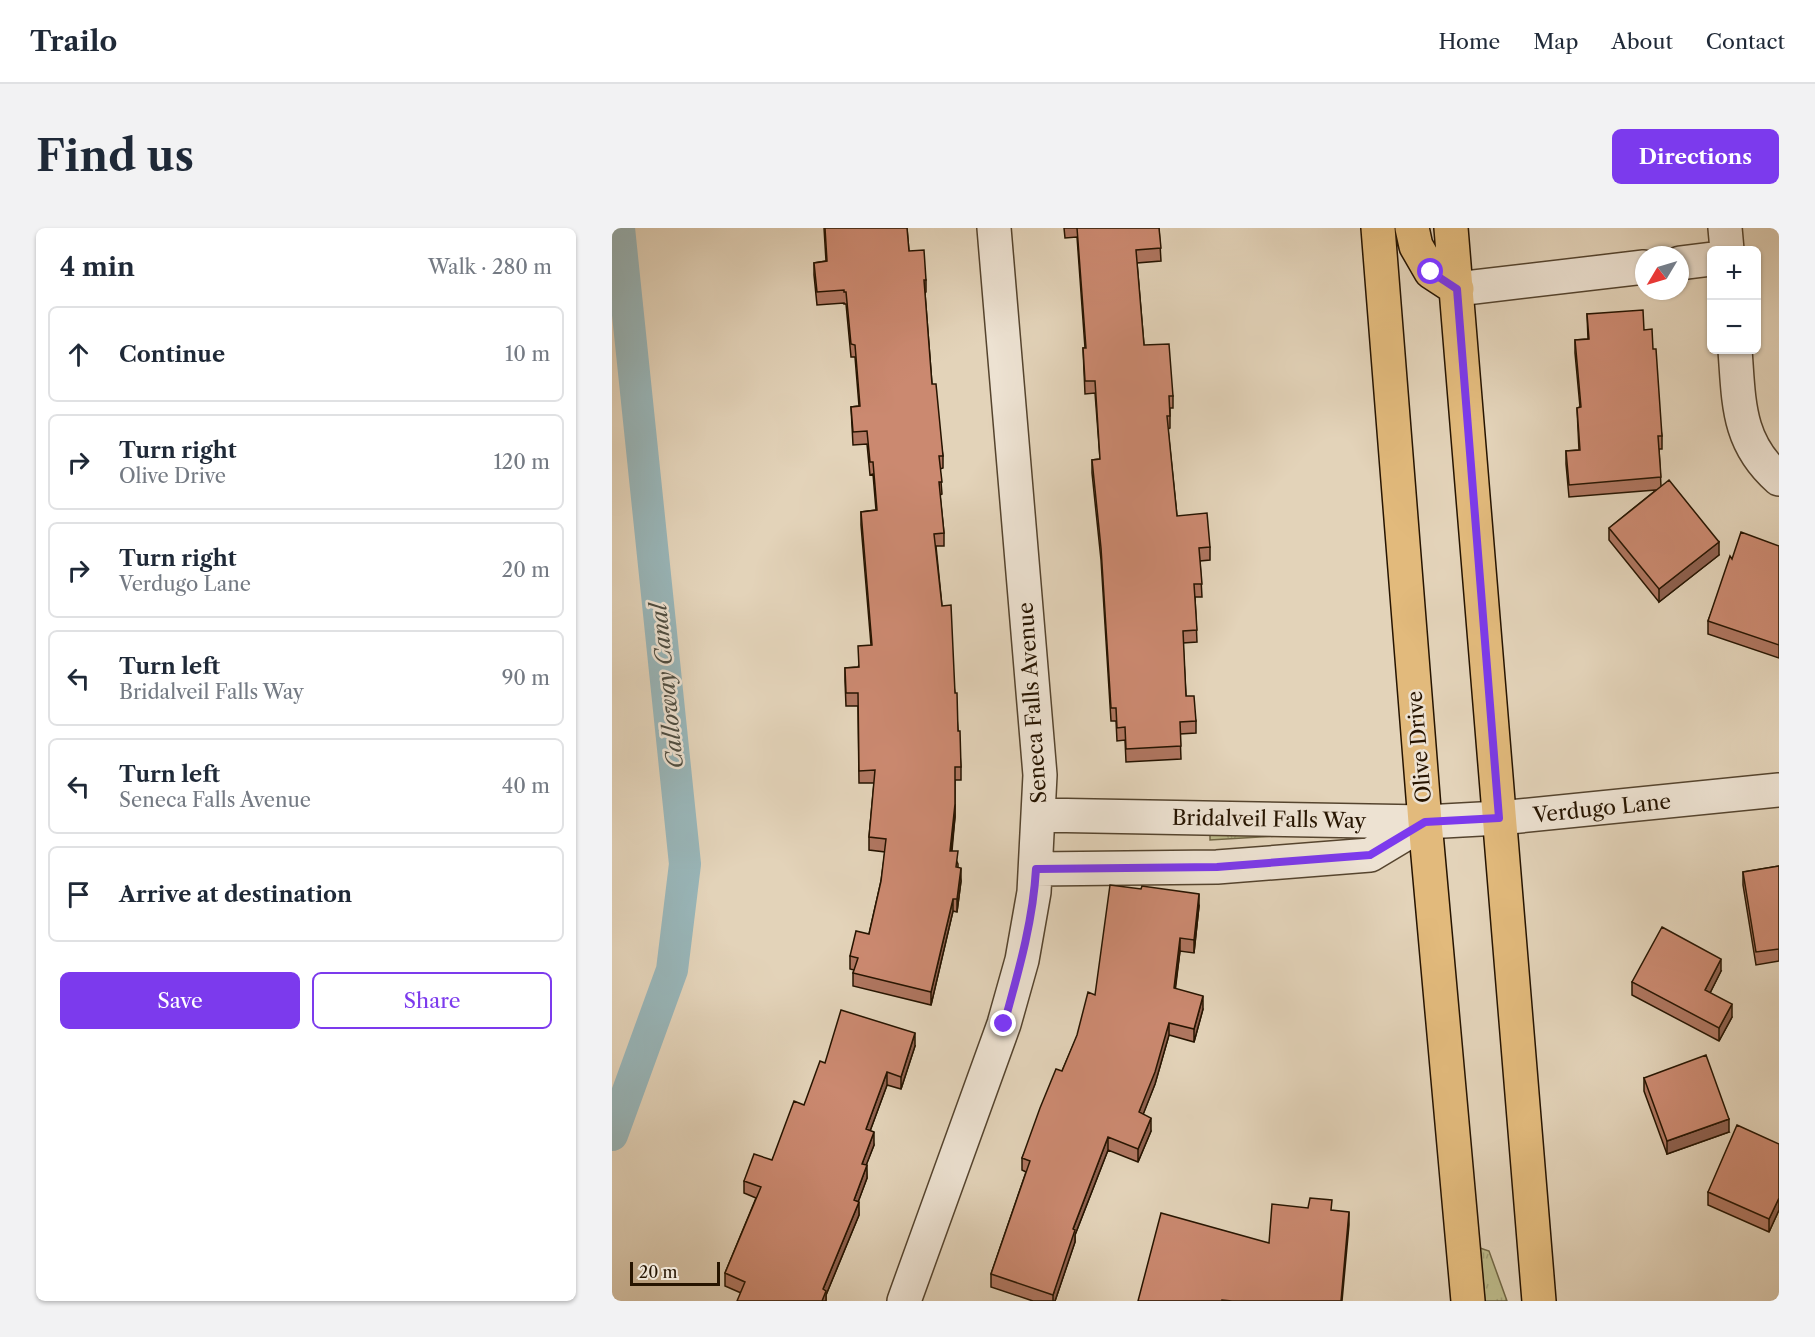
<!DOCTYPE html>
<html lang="en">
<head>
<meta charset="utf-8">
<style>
	body { margin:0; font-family:"Libre Caslon Text",serif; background:#f2f2f3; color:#1f2937 }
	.controls { position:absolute; right:18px; top:18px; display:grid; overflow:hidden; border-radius:9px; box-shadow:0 2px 4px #0004 }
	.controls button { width:54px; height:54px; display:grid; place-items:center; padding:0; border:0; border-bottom:2px solid #e0e1e3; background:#fff; color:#1f2937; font:30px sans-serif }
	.compass { position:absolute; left:1023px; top:18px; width:54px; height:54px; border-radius:50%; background:#fff; box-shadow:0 2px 4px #0004; rotate:232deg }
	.scale { position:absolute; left:18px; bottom:15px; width:90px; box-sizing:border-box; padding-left:6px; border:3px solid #261400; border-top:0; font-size:16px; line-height:21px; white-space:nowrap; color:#261400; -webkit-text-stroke:4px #ede2d2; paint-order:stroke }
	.stop { position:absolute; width:18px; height:18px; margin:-14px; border:4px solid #7c3aed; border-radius:50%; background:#fff }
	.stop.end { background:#7c3aed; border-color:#fff; box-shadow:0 2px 6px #0008 }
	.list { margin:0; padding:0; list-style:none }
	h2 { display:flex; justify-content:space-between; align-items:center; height:78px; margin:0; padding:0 24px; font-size:26px }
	h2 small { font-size:20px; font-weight:400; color:#747a83 }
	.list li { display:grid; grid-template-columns:39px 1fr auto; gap:18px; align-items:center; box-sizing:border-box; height:96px; margin:0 12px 12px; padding:0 12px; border:2px solid #e0e1e3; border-radius:9px }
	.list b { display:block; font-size:22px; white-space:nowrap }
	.list p { margin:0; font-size:20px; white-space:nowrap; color:#747a83 }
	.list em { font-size:20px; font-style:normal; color:#747a83 }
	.actions { display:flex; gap:12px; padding:18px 24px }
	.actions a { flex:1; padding:14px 0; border:2px solid #7c3aed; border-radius:9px; text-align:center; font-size:21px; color:#7c3aed }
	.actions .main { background:#7c3aed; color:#fff }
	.icon { flex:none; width:33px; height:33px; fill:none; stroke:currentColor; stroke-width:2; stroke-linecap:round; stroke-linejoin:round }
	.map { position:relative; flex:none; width:1167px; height:1073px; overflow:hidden; border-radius:9px }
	header { display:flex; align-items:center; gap:36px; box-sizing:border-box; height:84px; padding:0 30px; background:#fff; border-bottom:2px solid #e0e1e3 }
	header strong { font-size:28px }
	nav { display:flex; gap:33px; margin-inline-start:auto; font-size:21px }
	.intro { display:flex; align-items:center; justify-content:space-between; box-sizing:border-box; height:144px; padding:0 36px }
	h1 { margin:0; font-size:42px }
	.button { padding:15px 27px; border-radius:9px; background:#7c3aed; color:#fff; font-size:21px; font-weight:700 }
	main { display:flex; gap:36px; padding:0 36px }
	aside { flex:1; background:#fff; border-radius:9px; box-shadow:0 2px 4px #0004 }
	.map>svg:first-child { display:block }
	.grass { fill:url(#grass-tufts); stroke:#716745; stroke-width:1.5 }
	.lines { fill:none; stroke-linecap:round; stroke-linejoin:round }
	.canal { stroke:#99b6b9; stroke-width:32 }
	.minor-casing { stroke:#55442e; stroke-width:36 }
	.major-casing { stroke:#261400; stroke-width:36 }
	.minor { stroke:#ede2d2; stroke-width:33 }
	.major { stroke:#e2ba7c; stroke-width:33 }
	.wall { fill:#af7660; stroke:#261400; stroke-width:1.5 }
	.shaded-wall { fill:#8e604e; stroke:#261400; stroke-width:1.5 }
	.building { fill:#cb8970; stroke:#261400; stroke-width:1.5 }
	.route { stroke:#7c3aed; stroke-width:8 }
	.labels { text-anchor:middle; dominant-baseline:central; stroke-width:5; stroke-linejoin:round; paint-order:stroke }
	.street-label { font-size:21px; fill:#261400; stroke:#ede2d2 }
	.water-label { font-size:22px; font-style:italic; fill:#4e4d41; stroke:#ede2d2 }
</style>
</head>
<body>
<header>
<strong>Trailo</strong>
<nav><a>Home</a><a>Map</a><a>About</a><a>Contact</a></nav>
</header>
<div class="intro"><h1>Find us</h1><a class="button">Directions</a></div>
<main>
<aside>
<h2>4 min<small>Walk · 280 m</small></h2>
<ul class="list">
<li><svg class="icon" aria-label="ahead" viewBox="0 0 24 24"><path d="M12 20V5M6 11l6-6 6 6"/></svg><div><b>Continue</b></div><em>10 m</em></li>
<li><svg class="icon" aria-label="right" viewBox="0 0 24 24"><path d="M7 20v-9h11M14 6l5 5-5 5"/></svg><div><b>Turn right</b><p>Olive Drive</p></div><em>120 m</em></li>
<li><svg class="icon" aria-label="right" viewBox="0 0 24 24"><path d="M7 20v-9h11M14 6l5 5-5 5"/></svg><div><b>Turn right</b><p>Verdugo Lane</p></div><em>20 m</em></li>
<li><svg class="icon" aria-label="left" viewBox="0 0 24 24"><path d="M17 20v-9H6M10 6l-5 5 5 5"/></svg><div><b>Turn left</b><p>Bridalveil Falls Way</p></div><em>90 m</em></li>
<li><svg class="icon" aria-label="left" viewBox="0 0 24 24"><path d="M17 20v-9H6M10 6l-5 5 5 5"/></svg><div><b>Turn left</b><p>Seneca Falls Avenue</p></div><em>40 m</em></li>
<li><svg class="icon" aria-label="arrive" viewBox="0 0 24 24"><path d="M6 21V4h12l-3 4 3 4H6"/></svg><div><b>Arrive at destination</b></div></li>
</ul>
<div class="actions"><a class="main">Save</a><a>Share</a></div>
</aside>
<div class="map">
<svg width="1167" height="1073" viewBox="0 0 1167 1073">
	<defs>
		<pattern id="grass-tufts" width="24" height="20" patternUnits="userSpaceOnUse" patternTransform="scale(1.5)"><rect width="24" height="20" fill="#bcba8a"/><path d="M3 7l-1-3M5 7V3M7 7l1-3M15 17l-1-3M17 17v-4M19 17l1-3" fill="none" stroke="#a19f75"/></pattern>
	</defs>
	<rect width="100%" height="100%" fill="#e3d3b9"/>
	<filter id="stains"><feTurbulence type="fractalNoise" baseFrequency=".00333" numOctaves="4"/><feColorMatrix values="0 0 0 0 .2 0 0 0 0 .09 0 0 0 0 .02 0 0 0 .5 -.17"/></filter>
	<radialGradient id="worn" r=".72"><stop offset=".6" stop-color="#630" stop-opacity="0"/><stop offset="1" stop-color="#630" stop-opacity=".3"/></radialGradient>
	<!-- grass -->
	<path class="grass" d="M 598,603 L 714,605 L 598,612 Z
		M 868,1020 L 877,1023 L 895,1073 L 873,1073 Z"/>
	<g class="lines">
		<!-- canal -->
		<path class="canal" d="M 0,907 L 60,742 L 73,636 L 7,0"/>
		<defs>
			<path id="minor" d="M 1113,0 L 1115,22
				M 1068,35 L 1100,31
				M 845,61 L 1032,39
				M 1123,122 C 1127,174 1125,214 1167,251
				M 427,587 L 813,594 L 887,590 L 1167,562
				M 424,641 L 605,639 L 758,627 L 813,594
				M 292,1073 L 392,796 L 410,732 L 422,664 L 428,547 L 382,0"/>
			<path id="major" d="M 766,0 L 813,594 L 856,1073
				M 800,0 L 804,18 L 819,44 L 845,61
				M 839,0 L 927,1073"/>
		</defs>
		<!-- minor casing -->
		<use href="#minor" class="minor-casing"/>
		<!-- major casing -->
		<use href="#major" class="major-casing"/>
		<!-- minor -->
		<use href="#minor" class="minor"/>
		<!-- major -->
		<use href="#major" class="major"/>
	</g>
	<!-- wall -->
	<path class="wall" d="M 212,0 L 295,0 L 297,23 L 314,52 L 314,64 L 313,65 L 320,156 L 331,228 L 331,240 L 328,241 L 330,266 L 328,267 L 332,305 L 332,318 L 324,318 L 330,378 L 343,465 L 349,539 L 349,552 L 343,552 L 343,589 L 340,623 L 346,636 L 346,640 L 349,653 L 345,684 L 341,683 L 319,777 L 241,758 L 241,745 L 242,742 L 238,741 L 238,728 L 257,706 L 269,653 L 273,624 L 257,622 L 257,609 L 262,555 L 247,555 L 246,478 L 234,478 L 233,453 L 233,440 L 246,439 L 259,417 L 249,297 L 249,284 L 264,282 L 261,246 L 258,247 L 255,216 L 241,217 L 239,179 L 247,178 L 243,129 L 239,129 L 234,76 L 232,76 L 232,75 L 205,77 L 202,47 L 202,35 L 214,33 Z
		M 452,0 L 547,0 L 549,33 L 525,35 L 532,117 L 561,168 L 561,180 L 558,180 L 558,200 L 556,201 L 565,288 L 598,319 L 598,332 L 588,333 L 590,369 L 583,369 L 585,414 L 571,415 L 574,468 L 584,493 L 584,505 L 568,506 L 569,531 L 514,534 L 513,512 L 505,513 L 504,493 L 499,493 L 489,332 L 480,245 L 480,232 L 488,231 L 483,165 L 473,166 L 471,120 L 473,120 L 465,9 L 453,10 Z
		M 975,86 L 1032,102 L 1050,208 L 1050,221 L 1047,221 L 1049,258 L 1107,327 L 1047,374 L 997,312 L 997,300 L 1044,262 L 957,269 L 954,236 L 954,223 L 967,222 L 965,180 L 968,179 L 963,125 L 963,112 L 976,111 Z
		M 1167,318 L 1167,430 L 1096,406 L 1096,393 L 1120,331 Z
		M 1167,638 L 1167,733 L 1144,737 L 1131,657 L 1131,644 Z
		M 587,678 L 582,725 L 568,723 L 563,760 L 591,781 L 582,814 L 557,807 L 543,856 L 531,886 L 539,903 L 526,934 L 496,922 L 463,1007 L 463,1014 L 443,1073 L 421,1073 L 379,1059 L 379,1046 L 414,944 L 410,942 L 410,930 L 450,843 L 483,767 Z
		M 1109,743 L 1098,765 L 1120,789 L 1107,813 L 1020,767 L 1020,754 Z
		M 303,818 L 289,861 L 275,857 L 258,903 L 262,917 L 254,937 L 255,950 L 246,974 L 247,987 L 214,1067 L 214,1073 L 129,1065 L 113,1058 L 113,1045 L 144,970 L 132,965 L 132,953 L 160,932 L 192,877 L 213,835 Z
		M 1032,850 L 1117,904 L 1055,926 L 1032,863 Z
		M 1167,916 L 1167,982 L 1157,1004 L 1096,977 L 1096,964 Z"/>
	<!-- shaded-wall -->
	<path class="shaded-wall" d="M 1107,314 L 1107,327 L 1047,374 L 1047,361 Z
		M 343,576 L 343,589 L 338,635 L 338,623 Z
		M 349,640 L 349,653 L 345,684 L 345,671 Z
		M 587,666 L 587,678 L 582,725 L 582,712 Z
		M 341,671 L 341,683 L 319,777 L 319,764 Z
		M 568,710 L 568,723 L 562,773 L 562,760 Z
		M 1109,731 L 1109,743 L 1093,775 L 1093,762 Z
		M 591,768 L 591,781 L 582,814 L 582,801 Z
		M 1120,776 L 1120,789 L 1107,813 L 1107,800 Z
		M 557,795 L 557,807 L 543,856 L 527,897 L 527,884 Z
		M 303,805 L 303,818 L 289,861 L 289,849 Z
		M 275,844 L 275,857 L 254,914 L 254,901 Z
		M 539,890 L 539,903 L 526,934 L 526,921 Z
		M 1117,891 L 1117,904 L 1055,926 L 1055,913 Z
		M 262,904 L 262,917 L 250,948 L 250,936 Z
		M 496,909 L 496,922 L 463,1007 L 463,1014 L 443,1073 L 441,1073 L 441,1067 L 461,1001 Z
		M 255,937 L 255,950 L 242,985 L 242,972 Z
		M 1167,970 L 1167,982 L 1157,1004 L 1157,991 Z
		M 247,974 L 247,987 L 214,1067 L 214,1073 L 210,1073 L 211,1061 Z
		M 737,984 L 737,997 L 730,1073 L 729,1073 Z"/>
	<!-- building -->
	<path class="building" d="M 213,0 L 295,0 L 297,23 L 312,22 L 314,52 L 312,52 L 320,156 L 324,156 L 331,228 L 327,228 L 330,254 L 327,254 L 332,305 L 322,306 L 330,378 L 339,377 L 343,465 L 345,465 L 346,503 L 348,503 L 349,539 L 343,539 L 343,576 L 338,623 L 346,623 L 344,639 L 349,640 L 345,671 L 341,671 L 319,764 L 241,745 L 246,730 L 238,728 L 244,703 L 257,706 L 269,653 L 274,611 L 257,609 L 263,542 L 247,543 L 246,465 L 234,465 L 233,440 L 247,439 L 246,418 L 260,417 L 249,284 L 265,282 L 261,234 L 258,234 L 255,203 L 241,204 L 239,179 L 248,178 L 243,117 L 239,116 L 234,64 L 232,64 L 232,62 L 205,64 L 202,35 L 215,33 Z
		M 465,0 L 547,0 L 549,20 L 524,22 L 532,117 L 557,116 L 561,168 L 557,168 L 558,188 L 555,188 L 565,288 L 595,285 L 598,319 L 587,320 L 590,356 L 582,356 L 585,402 L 571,403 L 574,468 L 582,468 L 584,493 L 568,494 L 569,518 L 514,521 L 513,499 L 505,500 L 504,480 L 499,480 L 489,320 L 480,232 L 488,231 L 483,153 L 473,153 L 471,120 L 474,120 Z
		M 1031,82 L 1032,102 L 1040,101 L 1041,121 L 1044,121 L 1050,208 L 1046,208 L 1049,249 L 957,257 L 954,223 L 968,222 L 965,180 L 969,179 L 963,112 L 977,111 L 975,86 Z
		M 1057,252 L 1107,314 L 1047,361 L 997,300 Z
		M 1129,304 L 1167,318 L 1167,417 L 1096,393 L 1118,328 L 1120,331 Z
		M 1167,638 L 1167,721 L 1144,724 L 1131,644 Z
		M 498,657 L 529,661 L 530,658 L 587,666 L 582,712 L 568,710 L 562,760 L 591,768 L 582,801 L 557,795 L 543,844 L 527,884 L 539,890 L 526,921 L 496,909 L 461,1001 L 463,1002 L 441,1067 L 379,1046 L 418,933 L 410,930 L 428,880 L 444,841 L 450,843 L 465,807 L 476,764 L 483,767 Z
		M 1050,699 L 1109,731 L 1093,762 L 1120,776 L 1107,800 L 1020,754 Z
		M 229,782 L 303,805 L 289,849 L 275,844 L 254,901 L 262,904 L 250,936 L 255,937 L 242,972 L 247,974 L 211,1061 L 214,1063 L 210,1073 L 125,1073 L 133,1054 L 113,1045 L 149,959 L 132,953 L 142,926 L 160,932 L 182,873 L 192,877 L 208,833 L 213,835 Z
		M 1094,827 L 1117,891 L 1055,913 L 1032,850 Z
		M 1125,897 L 1167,916 L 1167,970 L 1157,991 L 1096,964 Z
		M 698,970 L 720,972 L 719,982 L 737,984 L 729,1073 L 620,1073 L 610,1072 L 610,1073 L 526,1073 L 549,985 L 657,1015 L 660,976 L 696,980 Z"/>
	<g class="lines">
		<!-- route -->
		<path class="route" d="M 392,796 C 406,745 421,694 424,641 L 605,639 L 758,627 L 813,594 L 887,590 L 845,61 L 819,44"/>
	</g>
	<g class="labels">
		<!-- street labels -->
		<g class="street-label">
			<text transform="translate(420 475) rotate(-94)">Seneca Falls Avenue</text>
			<text transform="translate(807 519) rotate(-95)">Olive Drive</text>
			<text transform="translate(990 580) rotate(-6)">Verdugo Lane</text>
			<text transform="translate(657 591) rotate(1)">Bridalveil Falls Way</text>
		</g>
		<!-- water labels -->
		<g class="water-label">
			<text transform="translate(55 458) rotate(-96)">Calloway Canal</text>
		</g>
	</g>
	<rect width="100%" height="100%" filter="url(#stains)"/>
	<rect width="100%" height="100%" fill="url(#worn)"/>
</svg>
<div class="controls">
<button>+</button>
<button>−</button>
</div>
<svg class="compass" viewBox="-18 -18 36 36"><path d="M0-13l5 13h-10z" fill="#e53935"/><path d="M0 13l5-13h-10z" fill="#747a83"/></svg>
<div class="scale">20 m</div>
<div class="stop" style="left:819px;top:44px"></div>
<div class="stop end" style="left:392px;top:796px"></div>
</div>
</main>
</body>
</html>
